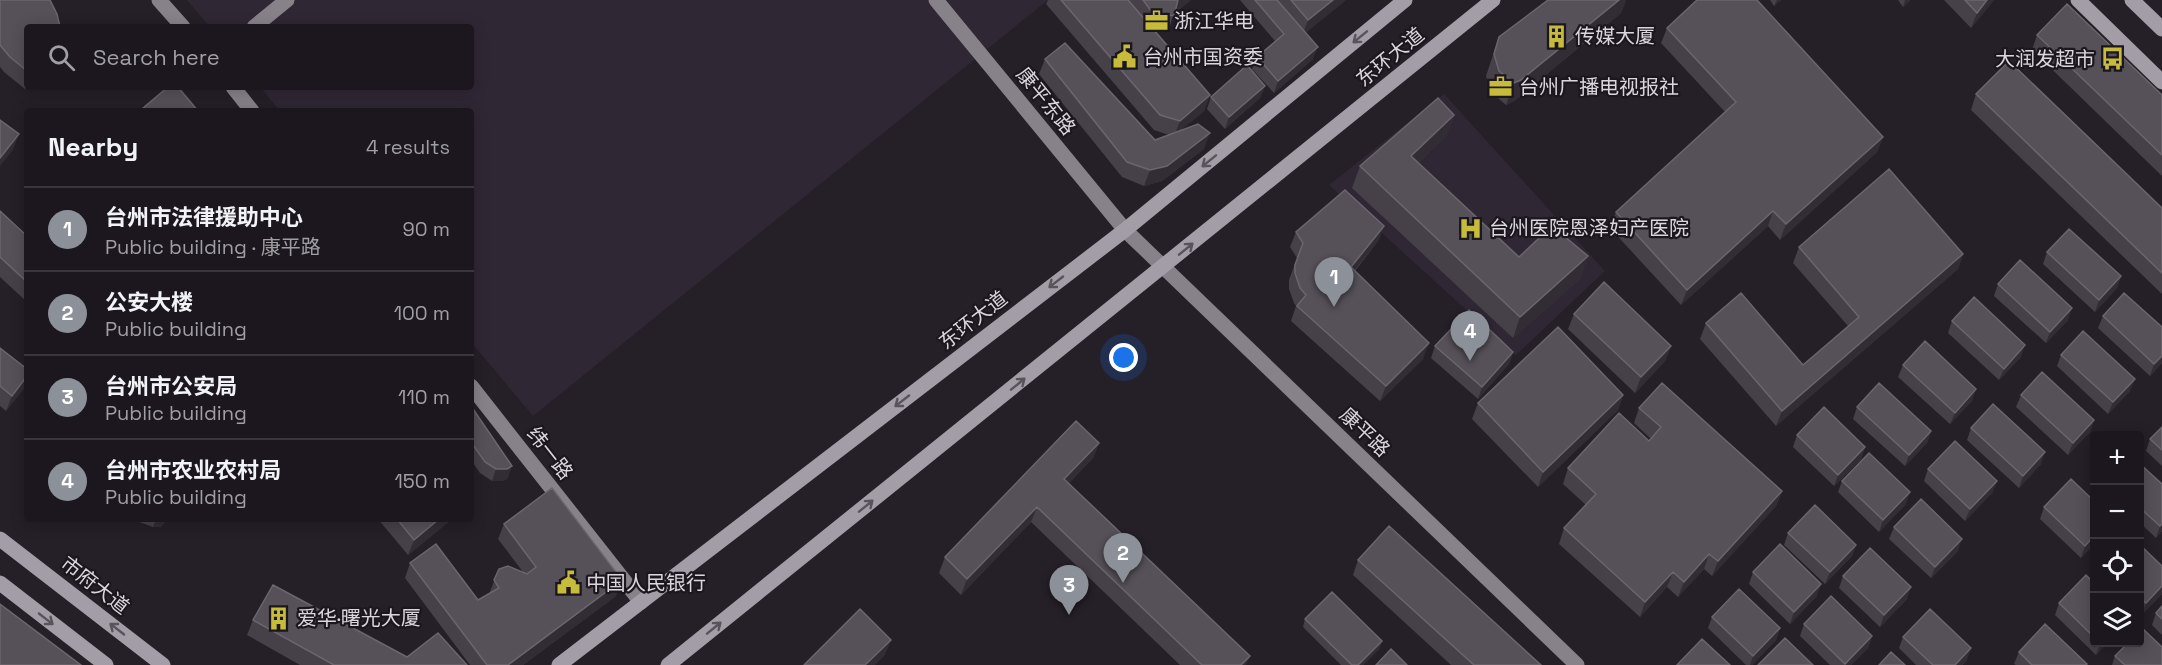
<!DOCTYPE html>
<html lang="en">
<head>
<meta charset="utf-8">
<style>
	body { margin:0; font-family:"Space Grotesk","Noto Sans SC",sans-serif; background:#29242b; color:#f1f3f6 }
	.controls { position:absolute; right:18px; bottom:18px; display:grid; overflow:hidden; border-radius:6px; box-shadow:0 3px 15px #0003 }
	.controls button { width:54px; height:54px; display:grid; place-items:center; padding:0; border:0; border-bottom:2px solid #3a363c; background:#1c171e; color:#f1f3f6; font:30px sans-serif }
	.you { position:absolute; left:1124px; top:358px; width:21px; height:21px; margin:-15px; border:4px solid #fff; border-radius:50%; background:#1a73e8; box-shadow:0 0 0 9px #1a73e833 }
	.badge { display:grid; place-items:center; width:39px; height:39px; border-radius:50%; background:#8c9099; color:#fff; font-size:20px; font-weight:700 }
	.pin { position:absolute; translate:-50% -50px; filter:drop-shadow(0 2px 3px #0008) }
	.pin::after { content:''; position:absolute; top:32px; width:21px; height:18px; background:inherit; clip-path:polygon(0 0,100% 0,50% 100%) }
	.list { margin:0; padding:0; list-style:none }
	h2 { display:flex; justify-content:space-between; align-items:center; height:78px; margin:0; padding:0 24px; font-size:26px }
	h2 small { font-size:20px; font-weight:400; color:#a09fa4 }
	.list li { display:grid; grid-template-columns:39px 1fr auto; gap:18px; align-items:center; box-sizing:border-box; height:84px; padding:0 24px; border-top:2px solid #3a363c }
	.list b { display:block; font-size:22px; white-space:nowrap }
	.list p { margin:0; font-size:20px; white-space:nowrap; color:#a09fa4 }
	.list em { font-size:20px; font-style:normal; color:#a09fa4 }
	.icon { flex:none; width:33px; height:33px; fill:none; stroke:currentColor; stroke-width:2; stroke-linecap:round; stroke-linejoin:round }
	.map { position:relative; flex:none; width:2162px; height:665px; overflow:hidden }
	.search { position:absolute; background:#1c171e; box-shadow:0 3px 15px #0003; left:24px; top:24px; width:450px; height:66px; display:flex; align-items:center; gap:15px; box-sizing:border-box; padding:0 21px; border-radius:6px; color:#a09fa4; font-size:22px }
	.panel { position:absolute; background:#1c171e; box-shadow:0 3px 15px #0003; left:24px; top:108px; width:450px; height:414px; border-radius:6px }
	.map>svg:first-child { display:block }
	.built { fill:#302735 }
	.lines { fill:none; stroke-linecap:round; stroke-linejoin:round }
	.secondary { stroke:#87828a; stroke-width:15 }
	.primary { stroke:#a39da7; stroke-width:15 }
	.wall { fill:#464049 }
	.shaded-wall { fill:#322c35 }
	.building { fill:#565059; stroke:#6b656e; stroke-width:1.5 }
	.oneway { stroke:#59535c }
	.labels { text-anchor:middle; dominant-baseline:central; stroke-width:4.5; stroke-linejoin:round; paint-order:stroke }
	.poi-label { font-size:20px; fill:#dad6dd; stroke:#1c161f; text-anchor:start }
	.street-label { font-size:20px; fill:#dad6dd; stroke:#1c161f }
</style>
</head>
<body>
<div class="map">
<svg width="2162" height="665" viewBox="0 0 2162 665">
	<rect width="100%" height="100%" fill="#251f28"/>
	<!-- built -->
	<path class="built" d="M 187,0 L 1048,0 L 533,416 L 471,342 L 471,111 L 280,111 L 260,87 L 471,87 L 471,27 L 210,27 Z
		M 1444,94 L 1605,271 L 1516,355 L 1329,185 Z"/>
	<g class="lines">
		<!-- secondary -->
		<path class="secondary" d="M 159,0 L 183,27
			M 936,0 L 1125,230 L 1577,665
			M 254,27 L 287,0
			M 233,87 L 252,111
			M 471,386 L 641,602"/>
		<!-- primary -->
		<path class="primary" d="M 2078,0 L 2162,82
			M 2132,0 L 2162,29
			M 0,539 L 163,665
			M 0,583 L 106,665
			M 559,665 L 1125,230 L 1405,0
			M 668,665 L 1493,0"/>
	</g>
	<!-- wall -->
	<path class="wall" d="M 0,0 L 27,27 L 27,87 L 25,89 L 4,72 L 0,67 Z
		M 1048,0 L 1191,0 L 1174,13 L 1168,32 L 1152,28 L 1210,95 L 1204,111 L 1181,130 L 1204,149 L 1162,181 L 1144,186 L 1122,177 L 1039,74 L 1045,59 L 1155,140 L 1169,135 L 1154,130 L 1046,4 Z
		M 1240,0 L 1346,0 L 1305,33 L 1313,59 L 1274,93 L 1252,69 L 1257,57 L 1275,41 Z
		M 1619,0 L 1626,0 L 1621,13 L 1514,101 L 1506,105 L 1491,92 L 1486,76 L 1499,37 Z
		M 1770,0 L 1781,0 L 1774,6 Z
		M 1898,0 L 1910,0 L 1903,7 Z
		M 1944,0 L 1994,0 L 1971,28 Z
		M 1667,28 L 1883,137 L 1877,152 L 1780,240 L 1768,226 L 1681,305 L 1610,228 L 1616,212 L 1725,112 L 1661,43 Z
		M 2037,35 L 2162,95 L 2162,176 L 2032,50 Z
		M 1265,86 L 1260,98 L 1225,129 L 1207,109 L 1211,97 Z
		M 1976,94 L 2162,208 L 2162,294 L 1971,110 Z
		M 1454,115 L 1446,136 L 1418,163 L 1519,257 L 1581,278 L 1513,338 L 1352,188 L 1360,166 Z
		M 0,211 L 27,236 L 27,302 L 0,277 Z
		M 1384,226 L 1378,241 L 1355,271 L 1423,359 L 1380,401 L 1291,321 L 1296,306 L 1294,303 L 1289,289 L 1289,280 L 1297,258 L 1290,247 L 1296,232 Z
		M 1799,247 L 1963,254 L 1958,269 L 1776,426 L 1700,339 L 1706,323 L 1803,365 L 1848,326 L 1793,263 Z
		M 2047,252 L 2121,276 L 2117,288 L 2095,312 L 2043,264 Z
		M 1998,284 L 2068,320 L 2046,343 L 1994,296 Z
		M 1574,314 L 1671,346 L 1665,361 L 1635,393 L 1568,329 Z
		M 2103,316 L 2162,363 L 2150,376 L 2098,328 Z
		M 1952,321 L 2021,357 L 1999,380 L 1948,333 Z
		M 1435,346 L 1513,352 L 1509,364 L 1478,399 L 1431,358 Z
		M 0,348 L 25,387 L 6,411 L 0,406 Z
		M 2061,355 L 2130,391 L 2108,414 L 2057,366 Z
		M 1903,365 L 1972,401 L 1950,424 L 1898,377 Z
		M 1623,395 L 1618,410 L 1538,487 L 1472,419 L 1478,403 Z
		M 2021,395 L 2094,420 L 2090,432 L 2068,455 L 2016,407 Z
		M 471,406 L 508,478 L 503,481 L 492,481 L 480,473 L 471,460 Z
		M 1857,407 L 1931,431 L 1927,443 L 1905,466 L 1853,419 Z
		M 1639,408 L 1782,491 L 1776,506 L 1712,576 L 1704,569 L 1678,597 L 1667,587 L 1640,617 L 1559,544 L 1564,528 L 1586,505 L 1563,484 L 1568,468 L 1649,441 L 1651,439 L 1634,423 Z
		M 2162,427 L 2162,466 L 2146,451 L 2150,439 Z
		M 1971,428 L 2041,464 L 2019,488 L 1967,440 Z
		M 1797,435 L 1865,447 L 1861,459 L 1834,486 L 1793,447 Z
		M 1099,443 L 1093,458 L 1069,483 L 1246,665 L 1180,665 L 1031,522 L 961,595 L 939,573 L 945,557 Z
		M 2139,463 L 2162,531 L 2156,538 L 2139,522 Z
		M 1928,469 L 1997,481 L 1992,493 L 1965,521 L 1924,481 Z
		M 1842,481 L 1906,504 L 1879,532 L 1838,492 Z
		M 2044,507 L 2094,544 L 2081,558 L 2040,519 Z
		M 131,519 L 168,519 L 160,527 L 153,527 Z
		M 378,519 L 452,519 L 408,555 Z
		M 504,524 L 616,596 L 523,665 L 470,665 L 405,578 L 410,563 L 478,600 L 489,594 L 499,569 L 523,572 L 498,539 Z
		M 1894,527 L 1958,551 L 1931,578 L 1889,539 Z
		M 1788,533 L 1856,545 L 1852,556 L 1825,584 L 1784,545 Z
		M 2139,544 L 2162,566 L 2162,594 L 2141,615 L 2139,613 Z
		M 1358,560 L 1541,665 L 1451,665 L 1353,575 Z
		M 1753,572 L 1817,596 L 1790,624 L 1749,584 Z
		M 1843,576 L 1907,599 L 1880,627 L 1839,588 Z
		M 2094,583 L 2094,642 L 2108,642 L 2096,655 L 2055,615 L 2059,603 Z
		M 2162,606 L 2162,635 L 2152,625 L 2156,613 Z
		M 1712,617 L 1780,628 L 1776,640 L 1752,665 L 1746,665 L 1708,628 Z
		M 1305,619 L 1382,641 L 1379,649 L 1363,665 L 1341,665 L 1303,627 Z
		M 253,620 L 407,657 L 467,665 L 300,665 L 247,635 Z
		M 1804,624 L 1872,636 L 1868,648 L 1851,665 L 1830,665 L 1800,636 Z
		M 1903,637 L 1967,660 L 1962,665 L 1916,665 L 1899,648 Z
		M 2019,652 L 2086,665 L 2016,665 L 2014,664 Z
		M 2115,656 L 2162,665 L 2112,665 Z"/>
	<!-- shaded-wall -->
	<path class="shaded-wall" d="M 1177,0 L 1191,0 L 1172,16 Z
		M 1333,0 L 1346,0 L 1302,36 L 1308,20 Z
		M 1619,0 L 1626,0 L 1621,13 L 1514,101 L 1506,105 L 1514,83 Z
		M 1777,0 L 1781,0 L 1774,6 Z
		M 1905,0 L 1910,0 L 1903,7 Z
		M 1987,0 L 1994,0 L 1971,28 L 1977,13 Z
		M 1318,47 L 1313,59 L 1274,93 L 1278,81 Z
		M 1265,86 L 1260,98 L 1225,129 L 1229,117 Z
		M 1210,95 L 1204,111 L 1174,136 L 1180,121 Z
		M 1454,115 L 1446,136 L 1403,177 L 1411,156 Z
		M 1210,133 L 1204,149 L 1162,181 L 1144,186 L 1150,170 Z
		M 19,134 L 13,150 L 0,166 L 0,158 Z
		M 1883,137 L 1877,152 L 1780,240 L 1786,224 Z
		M 1773,211 L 1768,226 L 1681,305 L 1687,290 Z
		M 1384,226 L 1378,241 L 1345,282 L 1351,267 Z
		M 1963,254 L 1958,269 L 1776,426 L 1782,411 Z
		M 1588,256 L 1581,278 L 1513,338 L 1520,317 Z
		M 2121,276 L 2117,288 L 2095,312 L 2099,300 Z
		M 2072,308 L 2068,320 L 2046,343 L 2050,332 Z
		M 1429,343 L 1423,359 L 1380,401 L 1386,386 Z
		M 2025,345 L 2021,357 L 1999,380 L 2004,369 Z
		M 1671,346 L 1665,361 L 1635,393 L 1641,377 Z
		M 1513,352 L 1509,364 L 1478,399 L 1482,387 Z
		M 2162,356 L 2162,363 L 2150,376 L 2154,364 Z
		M 27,376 L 27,380 L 25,387 L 6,411 L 12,396 Z
		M 2135,379 L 2130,391 L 2108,414 L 2113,402 Z
		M 1976,389 L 1972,401 L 1950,424 L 1955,413 Z
		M 1623,395 L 1618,410 L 1538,487 L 1543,472 Z
		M 2094,420 L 2090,432 L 2068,455 L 2073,443 Z
		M 1931,431 L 1927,443 L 1905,466 L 1909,455 Z
		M 1099,443 L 1093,458 L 1058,494 L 1064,479 Z
		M 1865,447 L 1861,459 L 1834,486 L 1838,475 Z
		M 2045,452 L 2041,464 L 2019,488 L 2023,476 Z
		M 512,466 L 508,478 L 503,481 L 492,481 L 496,469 Z
		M 1997,481 L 1992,493 L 1965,521 L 1970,509 Z
		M 1782,491 L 1776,506 L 1712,576 L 1718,561 Z
		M 1910,492 L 1906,504 L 1879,532 L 1883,520 Z
		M 1037,507 L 1031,522 L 961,595 L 967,579 Z
		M 156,519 L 168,519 L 160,527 L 153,527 Z
		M 439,519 L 452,519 L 408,555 L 414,540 Z
		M 2162,524 L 2162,531 L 2156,538 L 2160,526 Z
		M 2094,536 L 2094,544 L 2081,558 L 2085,546 Z
		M 1962,539 L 1958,551 L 1931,578 L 1935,567 Z
		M 1856,545 L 1852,556 L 1825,584 L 1830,572 Z
		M 1709,554 L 1704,569 L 1678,597 L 1684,582 Z
		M 1673,572 L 1667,587 L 1640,617 L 1645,602 Z
		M 622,580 L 616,596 L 523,665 L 508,665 Z
		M 1821,584 L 1817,596 L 1790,624 L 1794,612 Z
		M 2162,586 L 2162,594 L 2141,615 L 2146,603 Z
		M 1911,587 L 1907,599 L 1880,627 L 1884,615 Z
		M 1780,628 L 1776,640 L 1752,665 L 1750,665 L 1753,656 Z
		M 1872,636 L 1868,648 L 1851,665 L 1845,665 Z
		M 891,640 L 885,655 L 875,665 L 865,665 Z
		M 1382,641 L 1379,649 L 1363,665 L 1358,665 Z
		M 2101,642 L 2108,642 L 2096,655 Z
		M 1971,648 L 1967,660 L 1962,665 L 1955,665 Z
		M 1250,656 L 1246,665 L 1241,665 Z"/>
	<!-- building -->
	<path class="building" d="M 0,0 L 50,0 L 57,14 L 60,27 L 27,27 L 27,71 L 10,57 L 0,45 Z
		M 1061,0 L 1128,0 L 1210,95 L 1180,121 L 1160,115 Z
		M 1143,0 L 1178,0 L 1174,16 L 1152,12 Z
		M 1255,0 L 1277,0 L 1318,47 L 1278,81 L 1257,57 L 1284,34 Z
		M 1291,0 L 1333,0 L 1308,20 Z
		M 1548,0 L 1619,0 L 1521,80 L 1514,83 L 1499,71 L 1494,54 L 1499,37 Z
		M 1697,0 L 1757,0 L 1883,137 L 1786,224 L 1773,211 L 1687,290 L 1616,212 L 1736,102 L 1667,28 Z
		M 1965,0 L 1987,0 L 1977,13 Z
		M 2067,4 L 2162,95 L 2162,155 L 2037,35 Z
		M 1065,43 L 1155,140 L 1198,124 L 1210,133 L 1167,166 L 1150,170 L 1127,162 L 1045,59 Z
		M 2009,61 L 2162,208 L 2162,273 L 1976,94 Z
		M 1247,65 L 1265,86 L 1229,117 L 1211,97 Z
		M 168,87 L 178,87 L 198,111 L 143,111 L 142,109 Z
		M 1438,98 L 1454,115 L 1411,156 L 1519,257 L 1552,226 L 1588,256 L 1520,317 L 1360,166 Z
		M 0,120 L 19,134 L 0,158 Z
		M 1889,169 L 1963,254 L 1782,411 L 1706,323 L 1741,293 L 1803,365 L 1859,317 L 1799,247 Z
		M 1345,190 L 1384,226 L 1351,267 L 1429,343 L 1386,386 L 1297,306 L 1306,295 L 1300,288 L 1295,273 L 1295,265 L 1303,243 L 1296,232 Z
		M 0,211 L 27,236 L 27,282 L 0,257 Z
		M 2069,229 L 2121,276 L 2099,300 L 2047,252 Z
		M 2020,260 L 2072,308 L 2050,332 L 1998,284 Z
		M 1604,282 L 1671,346 L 1641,377 L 1574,314 Z
		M 2124,293 L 2162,327 L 2162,356 L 2154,364 L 2103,316 Z
		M 1974,297 L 2025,345 L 2004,369 L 1952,321 Z
		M 1469,310 L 1513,352 L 1482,387 L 1435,346 Z
		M 1558,327 L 1623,395 L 1543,472 L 1478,403 Z
		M 2083,331 L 2135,379 L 2113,402 L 2061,355 Z
		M 1925,341 L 1976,389 L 1955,413 L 1903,365 Z
		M 0,348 L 27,369 L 27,376 L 12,396 L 0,386 Z
		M 2042,372 L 2094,420 L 2073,443 L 2021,395 Z
		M 1662,383 L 1782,491 L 1718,561 L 1709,554 L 1684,582 L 1673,572 L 1645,602 L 1564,528 L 1596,494 L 1568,468 L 1619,413 L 1649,441 L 1661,427 L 1639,408 Z
		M 1879,383 L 1931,431 L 1909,455 L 1857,407 Z
		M 1993,404 L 2045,452 L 2023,476 L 1971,428 Z
		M 471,406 L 512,466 L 507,469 L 496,469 L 485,462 L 471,442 Z
		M 1824,407 L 1865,447 L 1838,475 L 1797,435 Z
		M 1076,421 L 1099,443 L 1064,479 L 1250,656 L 1241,665 L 1202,665 L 1037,507 L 967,579 L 945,557 Z
		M 2162,427 L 2162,450 L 2150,439 Z
		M 1955,441 L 1997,481 L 1970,509 L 1928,469 Z
		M 1869,453 L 1910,492 L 1883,520 L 1842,481 Z
		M 2139,463 L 2162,484 L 2162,524 L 2160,526 L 2139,507 Z
		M 2071,479 L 2094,501 L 2094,536 L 2085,546 L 2044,507 Z
		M 552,488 L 622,580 L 508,665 L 487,665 L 410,563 L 436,544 L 478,600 L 499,588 L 494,580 L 499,569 L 508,566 L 527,574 L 536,567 L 504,524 Z
		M 1921,499 L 1962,539 L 1935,567 L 1894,527 Z
		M 1815,505 L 1856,545 L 1830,572 L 1788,533 Z
		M 397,519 L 439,519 L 414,540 Z
		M 1389,526 L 1541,665 L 1474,665 L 1358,560 Z
		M 1780,544 L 1821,584 L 1794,612 L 1753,572 Z
		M 2139,544 L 2162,566 L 2162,586 L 2146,603 L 2139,597 Z
		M 1870,548 L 1911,587 L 1884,615 L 1843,576 Z
		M 2086,575 L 2094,583 L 2094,637 L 2059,603 Z
		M 273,585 L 407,657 L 438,633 L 467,665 L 334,665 L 253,620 Z
		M 1739,589 L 1780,628 L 1753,656 L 1712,617 Z
		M 1332,592 L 1382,641 L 1358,665 L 1352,665 L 1305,619 Z
		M 1831,596 L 1872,636 L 1845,664 L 1804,624 Z
		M 0,604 L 81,665 L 0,665 Z
		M 2162,606 L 2162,619 L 2156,613 Z
		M 860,609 L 891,640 L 865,665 L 804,665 Z
		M 1930,609 L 1971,648 L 1955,665 L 1933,665 L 1903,637 Z
		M 2045,624 L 2087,664 L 2085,665 L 2032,665 L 2019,652 Z
		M 2142,628 L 2162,647 L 2162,665 L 2125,665 L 2115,656 L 2129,642 L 2139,642 L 2139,631 Z
		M 1785,638 L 1813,665 L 1758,665 Z
		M 1702,639 L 1730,665 L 1677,665 Z
		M 1391,649 L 1407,665 L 1376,665 Z
		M 1891,652 L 1905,665 L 1879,665 Z"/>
	<!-- one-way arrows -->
	<defs><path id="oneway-shaft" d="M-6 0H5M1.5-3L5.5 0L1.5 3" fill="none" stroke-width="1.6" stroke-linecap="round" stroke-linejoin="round" transform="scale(1.5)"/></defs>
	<g class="oneway">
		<use href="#oneway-shaft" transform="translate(1360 37) rotate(141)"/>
		<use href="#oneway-shaft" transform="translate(1209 161) rotate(141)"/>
		<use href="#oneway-shaft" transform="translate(1186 249) rotate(-39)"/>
		<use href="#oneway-shaft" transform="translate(1056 282) rotate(142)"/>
		<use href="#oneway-shaft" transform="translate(1018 384) rotate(-39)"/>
		<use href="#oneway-shaft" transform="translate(902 401) rotate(142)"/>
		<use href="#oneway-shaft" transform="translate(866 506) rotate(-39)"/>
		<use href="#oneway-shaft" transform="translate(46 619) rotate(38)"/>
		<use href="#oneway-shaft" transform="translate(714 628) rotate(-39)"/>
		<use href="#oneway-shaft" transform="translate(117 629) rotate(-142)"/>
	</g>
	<!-- icons -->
	<defs>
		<symbol id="office-bare" viewBox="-9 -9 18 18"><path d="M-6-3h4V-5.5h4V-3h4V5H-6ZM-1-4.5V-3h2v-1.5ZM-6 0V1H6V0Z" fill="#c7bb3c" stroke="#1c161f" stroke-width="2.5" paint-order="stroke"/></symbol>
		<symbol id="building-bare" viewBox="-9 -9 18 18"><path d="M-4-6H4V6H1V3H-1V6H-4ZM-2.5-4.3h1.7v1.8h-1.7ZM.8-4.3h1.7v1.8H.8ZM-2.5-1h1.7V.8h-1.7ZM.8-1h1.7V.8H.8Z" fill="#c7bb3c" stroke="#1c161f" stroke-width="2.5" paint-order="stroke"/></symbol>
		<symbol id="civic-bare" viewBox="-9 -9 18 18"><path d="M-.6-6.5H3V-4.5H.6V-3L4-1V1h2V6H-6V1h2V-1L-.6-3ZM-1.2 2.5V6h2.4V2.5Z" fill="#c7bb3c" stroke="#1c161f" stroke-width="2.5" paint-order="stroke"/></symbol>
		<symbol id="bus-bare" viewBox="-9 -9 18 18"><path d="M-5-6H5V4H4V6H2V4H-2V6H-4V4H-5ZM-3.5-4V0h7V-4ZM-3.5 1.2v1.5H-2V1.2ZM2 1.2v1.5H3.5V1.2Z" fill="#c7bb3c" stroke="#1c161f" stroke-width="2.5" paint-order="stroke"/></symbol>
		<symbol id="hospital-bare" viewBox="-9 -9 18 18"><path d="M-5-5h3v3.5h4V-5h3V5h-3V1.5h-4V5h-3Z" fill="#c7bb3c" stroke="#1c161f" stroke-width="2.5" paint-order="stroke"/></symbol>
	</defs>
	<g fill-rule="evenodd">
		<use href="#office-bare" x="1140" y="4" width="33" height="33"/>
		<use href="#building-bare" x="1540" y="20" width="33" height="33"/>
		<use href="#civic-bare" x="1108" y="40" width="33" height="33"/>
		<use href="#bus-bare" x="2096" y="42" width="33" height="33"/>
		<use href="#office-bare" x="1484" y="70" width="33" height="33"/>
		<use href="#hospital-bare" x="1454" y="212" width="33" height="33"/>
		<use href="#civic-bare" x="552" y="566" width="33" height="33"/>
		<use href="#building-bare" x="262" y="602" width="33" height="33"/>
	</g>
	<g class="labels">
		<!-- poi labels -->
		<g class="poi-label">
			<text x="1174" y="21">浙江华电</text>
			<text x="1575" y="36">传媒大厦</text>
			<text x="1143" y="57">台州市国资委</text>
			<text x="2095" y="59" text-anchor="end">大润发超市</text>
			<text x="1519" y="87">台州广播电视报社</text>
			<text x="1489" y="228">台州医院恩泽妇产医院</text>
			<text x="586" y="583">中国人民银行</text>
			<text x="297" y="618">爱华·曙光大厦</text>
		</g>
		<!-- street labels -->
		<g class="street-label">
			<text transform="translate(1390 57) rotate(-39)">东环大道</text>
			<text transform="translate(1046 101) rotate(51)">康平东路</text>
			<text transform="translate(973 320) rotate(-38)">东环大道</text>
			<text transform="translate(1365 432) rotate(44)">康平路</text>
			<text transform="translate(550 453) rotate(52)">纬一路</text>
			<text transform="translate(95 585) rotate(38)">市府大道</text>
		</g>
	</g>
</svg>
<div class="controls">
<button>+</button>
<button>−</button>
<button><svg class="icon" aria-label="locate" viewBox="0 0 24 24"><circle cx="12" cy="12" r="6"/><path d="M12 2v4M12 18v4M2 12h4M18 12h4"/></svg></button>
<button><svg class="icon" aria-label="layers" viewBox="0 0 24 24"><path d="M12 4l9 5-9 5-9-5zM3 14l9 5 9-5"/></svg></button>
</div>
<div class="you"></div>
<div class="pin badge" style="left:1334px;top:307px">1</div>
<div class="pin badge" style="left:1123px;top:583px">2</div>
<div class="pin badge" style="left:1069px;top:615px">3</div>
<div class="pin badge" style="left:1470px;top:361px">4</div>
<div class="search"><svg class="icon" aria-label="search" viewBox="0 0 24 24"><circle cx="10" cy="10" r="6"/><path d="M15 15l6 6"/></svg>Search here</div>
<section class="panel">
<h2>Nearby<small>4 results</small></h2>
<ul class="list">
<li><span class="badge">1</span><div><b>台州市法律援助中心</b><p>Public building · 康平路</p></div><em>90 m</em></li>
<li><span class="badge">2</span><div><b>公安大楼</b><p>Public building</p></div><em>100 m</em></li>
<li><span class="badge">3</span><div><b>台州市公安局</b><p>Public building</p></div><em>110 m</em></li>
<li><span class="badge">4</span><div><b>台州市农业农村局</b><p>Public building</p></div><em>150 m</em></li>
</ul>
</section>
</div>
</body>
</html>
